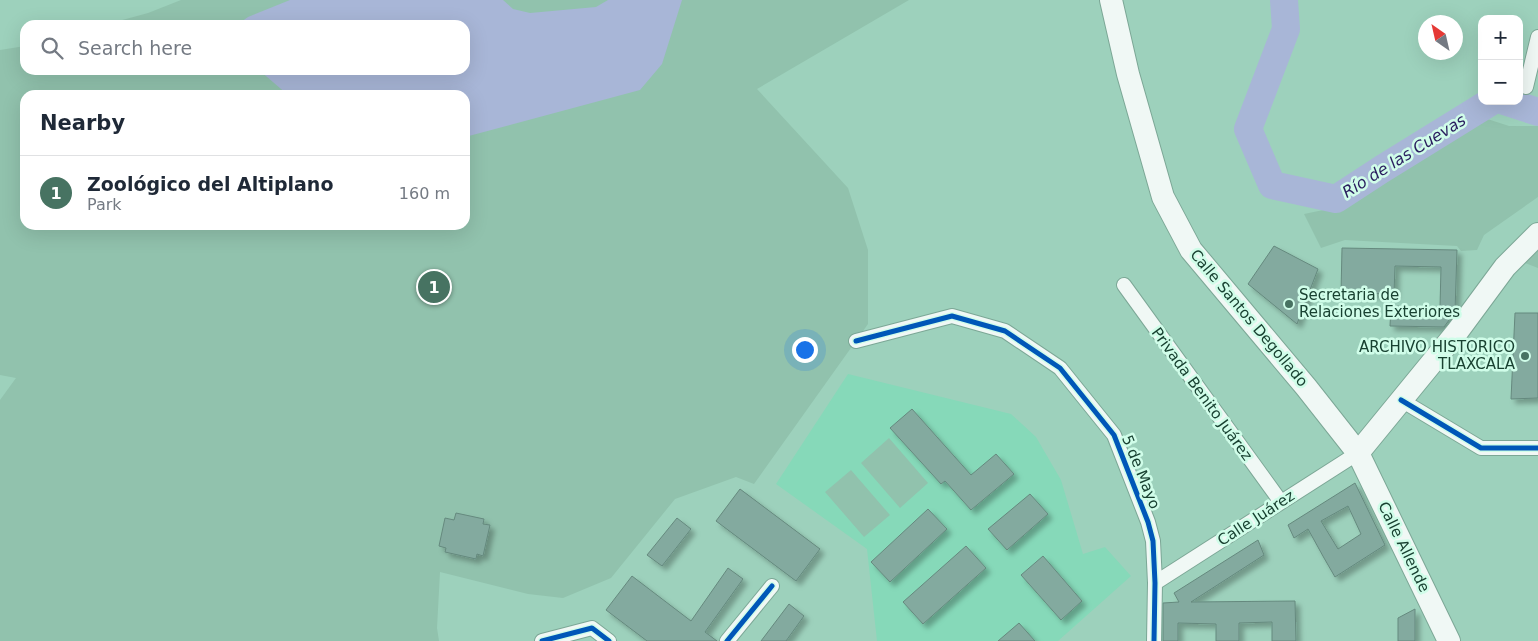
<!DOCTYPE html>
<html lang="en">
<head>
<meta charset="utf-8">
<style>
	body { margin:0; font-family:"DejaVu Sans",sans-serif; background:#f2f2f3; color:#1f2937 }
	.controls { position:absolute; right:15px; top:15px; display:grid; overflow:hidden; border-radius:10px; box-shadow:0 5px 20px #0002 }
	.controls button { width:45px; height:45px; display:grid; place-items:center; padding:0; border:0; border-bottom:1px solid #e0e1e3; background:#fff; color:#1f2937; font:25px sans-serif }
	.compass { position:absolute; left:1418px; top:15px; width:45px; height:45px; border-radius:50%; background:#fff; box-shadow:0 5px 20px #0002; rotate:326deg }
	.you { position:absolute; left:804px; top:349px; width:18px; height:18px; margin:-12px; border:4px solid #fff; border-radius:50%; background:#1a73e8; box-shadow:0 0 0 8px #1a73e833 }
	.badge { display:grid; place-items:center; width:32px; height:32px; border-radius:50%; background:#477362; color:#fff; font-size:16px; font-weight:700 }
	.pin { position:absolute; translate:-50% -50%; border:2px solid #fff; box-shadow:0 1px 5px #0006 }
	.list { margin:0; padding:0; list-style:none }
	h2 { display:flex; justify-content:space-between; align-items:center; height:65px; margin:0; padding:0 20px; font-size:21px }
	h2 small { font-size:16px; font-weight:400; color:#747a83 }
	.list li { display:grid; grid-template-columns:32px 1fr auto; gap:15px; align-items:center; box-sizing:border-box; height:75px; padding:0 20px; border-top:1px solid #e0e1e3 }
	.list b { display:block; font-size:19px; white-space:nowrap }
	.list p { margin:0; font-size:16px; white-space:nowrap; color:#747a83 }
	.list em { font-size:16px; font-style:normal; color:#747a83 }
	.icon { flex:none; width:28px; height:28px; fill:none; stroke:currentColor; stroke-width:2; stroke-linecap:round; stroke-linejoin:round }
	.map { position:relative; flex:none; width:1538px; height:641px; overflow:hidden }
	.search { position:absolute; background:#fff; box-shadow:0 5px 20px #0002; left:20px; top:20px; width:450px; height:55px; display:flex; align-items:center; gap:12px; box-sizing:border-box; padding:0 18px; border-radius:15px; color:#747a83; font-size:19px }
	.panel { position:absolute; background:#fff; box-shadow:0 5px 20px #0002; left:20px; top:90px; width:450px; height:140px; border-radius:15px }
	.map>svg:first-child { display:block }
	.built { fill:#86d9b9 }
	.green { fill:#91c2ad; fill-rule:evenodd }
	.water { fill:#a8b6d7 }
	.lines { fill:none; stroke-linecap:round; stroke-linejoin:round }
	.river { stroke:#a8b6d7; stroke-width:28 }
	.building { fill:#83aa9f; stroke:#65897e; fill-rule:evenodd; filter:url(#shadow) }
	.street-casing { stroke:#7ca796; stroke-width:16 }
	.primary-casing { stroke:#7ca796; stroke-width:24 }
	.street { stroke:#f0f8f5; stroke-width:14 }
	.primary { stroke:#f0f8f5; stroke-width:22 }
	.cycleway-casing { stroke:#d0fde9; stroke-width:8 }
	.cycleway { stroke:#0057b8; stroke-width:5 }
	.poi-dot { fill:#477362; stroke:#d0fde9; stroke-width:2 }
	.labels { text-anchor:middle; dominant-baseline:central; stroke-width:5; stroke-linejoin:round; paint-order:stroke }
	.poi-label { font-size:15px; fill:#184131; stroke:#d0fde9; text-anchor:start }
	.street-label { font-size:15px; fill:#184131; stroke:#d0fde9 }
	.water-label { font-size:16px; font-style:italic; fill:#291d5e; stroke:#d0fde9 }
</style>
</head>
<body>
<div class="map">
<svg width="1538" height="641" viewBox="0 0 1538 641">
	<defs>
		<filter id="shadow"><feDropShadow dx="4.5" dy="4.5" stdDeviation="2.5" flood-color="#0004"/></filter>
	</defs>
	<rect width="100%" height="100%" fill="#9dd1bc"/>
	<!-- built -->
	<path class="built" d="M 848,374 L 1011,414 L 1036,437 L 1061,480 L 1083,554 L 1105,547 L 1131,576 L 1058,641 L 877,641 L 867,549 L 776,484 Z"/>
	<!-- green -->
	<path class="green" d="M 181,0 L 909,0 L 757,89 L 848,188 L 868,250 L 868,324 L 754,484 L 736,477 L 675,499 L 611,578 L 563,598 L 528,594 L 440,572 L 437,628 L 439,641 L 0,641 L 0,400 L 16,378 L 0,375 L 0,50 L 25,46 L 25,70 L 465,70 L 465,25 L 104,25 L 148,13 ZM 25,95 L 465,95 L 465,225 L 25,225 Z
		M 1475,115 L 1509,126 L 1538,126 L 1538,197 L 1484,235 L 1477,250 L 1461,251 L 1457,246 L 1345,240 L 1321,248 L 1304,214 L 1338,207 L 1414,152 L 1425,152 Z
		M 1538,250 L 1538,268 L 1525,263 Z
		M 889,438 L 928,483 L 900,508 L 861,463 Z
		M 851,470 L 890,515 L 864,537 L 825,492 Z"/>
	<!-- water -->
	<path class="water" d="M 290,0 L 503,0 L 513,9 L 530,13 L 596,7 L 608,0 L 682,0 L 662,64 L 640,90 L 465,137 L 465,95 L 288,95 L 259,70 L 465,70 L 465,25 L 237,25 L 248,17 Z"/>
	<g class="lines">
		<!-- river -->
		<path class="river" d="M 1284,0 L 1286,29 L 1248,129 L 1272,185 L 1336,199 L 1382,169 L 1492,101
			M 1504,101 L 1538,112"/>
	</g>
	<!-- building -->
	<path class="building" d="M 1274,246 L 1318,269 L 1297,324 L 1248,284 Z
		M 1342,248 L 1457,250 L 1455,312 L 1444,327 L 1390,326 L 1391,306 L 1440,307 L 1441,267 L 1395,266 L 1394,294 L 1341,293 Z
		M 1515,313 L 1538,313 L 1538,398 L 1511,399 Z
		M 912,409 L 971,475 L 996,454 L 1014,474 L 971,510 L 945,481 L 941,484 L 890,428 Z
		M 1355,483 L 1385,545 L 1335,577 L 1324,558 L 1308,529 L 1294,538 L 1288,525 ZM 1348,506 L 1361,534 L 1338,549 L 1321,521 Z
		M 740,489 L 820,549 L 796,581 L 716,521 Z
		M 1030,494 L 1048,514 L 1007,550 L 988,529 Z
		M 928,509 L 947,529 L 890,582 L 871,562 Z
		M 456,513 L 484,519 L 483,524 L 490,525 L 483,556 L 477,554 L 476,559 L 445,552 L 446,548 L 439,546 L 445,518 L 454,520 Z
		M 677,518 L 691,529 L 662,566 L 647,555 Z
		M 1258,540 L 1264,555 L 1191,602 L 1295,601 L 1296,641 L 1272,641 L 1272,622 L 1239,623 L 1239,641 L 1216,641 L 1216,624 L 1178,623 L 1178,641 L 1163,641 L 1163,603 L 1179,602 L 1174,593 Z
		M 966,546 L 986,568 L 923,624 L 903,602 Z
		M 1043,556 L 1082,601 L 1061,620 L 1021,575 Z
		M 728,568 L 743,579 L 705,632 L 717,641 L 647,641 L 606,610 L 632,576 L 691,621 Z
		M 789,604 L 804,616 L 786,641 L 761,641 Z
		M 1415,609 L 1415,641 L 1398,641 L 1398,618 Z
		M 1019,623 L 1035,641 L 998,641 Z"/>
	<g class="lines">
		<defs>
			<path id="street" d="M 1526,87 L 1538,37
				M 1124,285 L 1281,502
				M 856,341 L 952,316 L 1005,331 L 1060,368 L 1114,435 L 1148,522 L 1153,541 L 1155,583 L 1154,641
				M 1401,400 L 1481,448 L 1538,448
				M 1155,583 L 1358,453
				M 542,641 L 592,628 L 609,641
				M 727,641 L 772,586"/>
			<path id="primary" d="M 1111,0 L 1128,74 L 1163,197 L 1191,250 L 1306,387 L 1358,453 L 1449,641
				M 1358,453 L 1457,332 L 1505,267 L 1538,234"/>
		</defs>
		<!-- street casing -->
		<use href="#street" class="street-casing"/>
		<!-- primary casing -->
		<use href="#primary" class="primary-casing"/>
		<!-- street -->
		<use href="#street" class="street"/>
		<!-- primary -->
		<use href="#primary" class="primary"/>
		<defs>
			<path id="cycleway" d="M 856,341 L 952,316 L 1005,331 L 1060,368 L 1114,435 L 1148,522 L 1153,541 L 1155,583 L 1154,641
				M 1401,400 L 1481,448 L 1538,448
				M 542,641 L 592,628 L 609,641
				M 727,641 L 772,586"/>
		</defs>
		<!-- cycleway casing -->
		<use href="#cycleway" class="cycleway-casing"/>
		<!-- cycleway -->
		<use href="#cycleway" class="cycleway"/>
	</g>
	<!-- markers -->
	<g class="poi-dot">
		<circle cx="1289" cy="304" r="5"/>
		<circle cx="1525" cy="356" r="5"/>
	</g>
	<g class="labels">
		<!-- poi labels -->
		<g class="poi-label">
			<text x="1299" y="295">Secretaria de<tspan x="1299" dy="17">Relaciones Exteriores</tspan></text>
			<text x="1515" y="347" text-anchor="end">ARCHIVO HISTORICO<tspan x="1515" dy="17">TLAXCALA</tspan></text>
		</g>
		<!-- street labels -->
		<g class="street-label">
			<text transform="translate(1249 318) rotate(50)">Calle Santos Degollado</text>
			<text transform="translate(1202 394) rotate(54)">Privada Benito Juárez</text>
			<text transform="translate(1141 472) rotate(68)">5 de Mayo</text>
			<text transform="translate(1256 518) rotate(-33)">Calle Juárez</text>
			<text transform="translate(1404 547) rotate(64)">Calle Allende</text>
		</g>
		<!-- water labels -->
		<g class="water-label">
			<text transform="translate(1404 156) rotate(-32)">Río de las Cuevas</text>
		</g>
	</g>
</svg>
<div class="controls">
<button>+</button>
<button>−</button>
</div>
<svg class="compass" viewBox="-18 -18 36 36"><path d="M0-13l5 13h-10z" fill="#e53935"/><path d="M0 13l5-13h-10z" fill="#747a83"/></svg>
<div class="you"></div>
<div class="pin badge" style="left:434px;top:287px">1</div>
<div class="search"><svg class="icon" aria-label="search" viewBox="0 0 24 24"><circle cx="10" cy="10" r="6"/><path d="M15 15l6 6"/></svg>Search here</div>
<section class="panel">
<h2>Nearby<small></small></h2>
<ul class="list">
<li><span class="badge">1</span><div><b>Zoológico del Altiplano</b><p>Park</p></div><em>160 m</em></li>
</ul>
</section>
</div>
</body>
</html>
